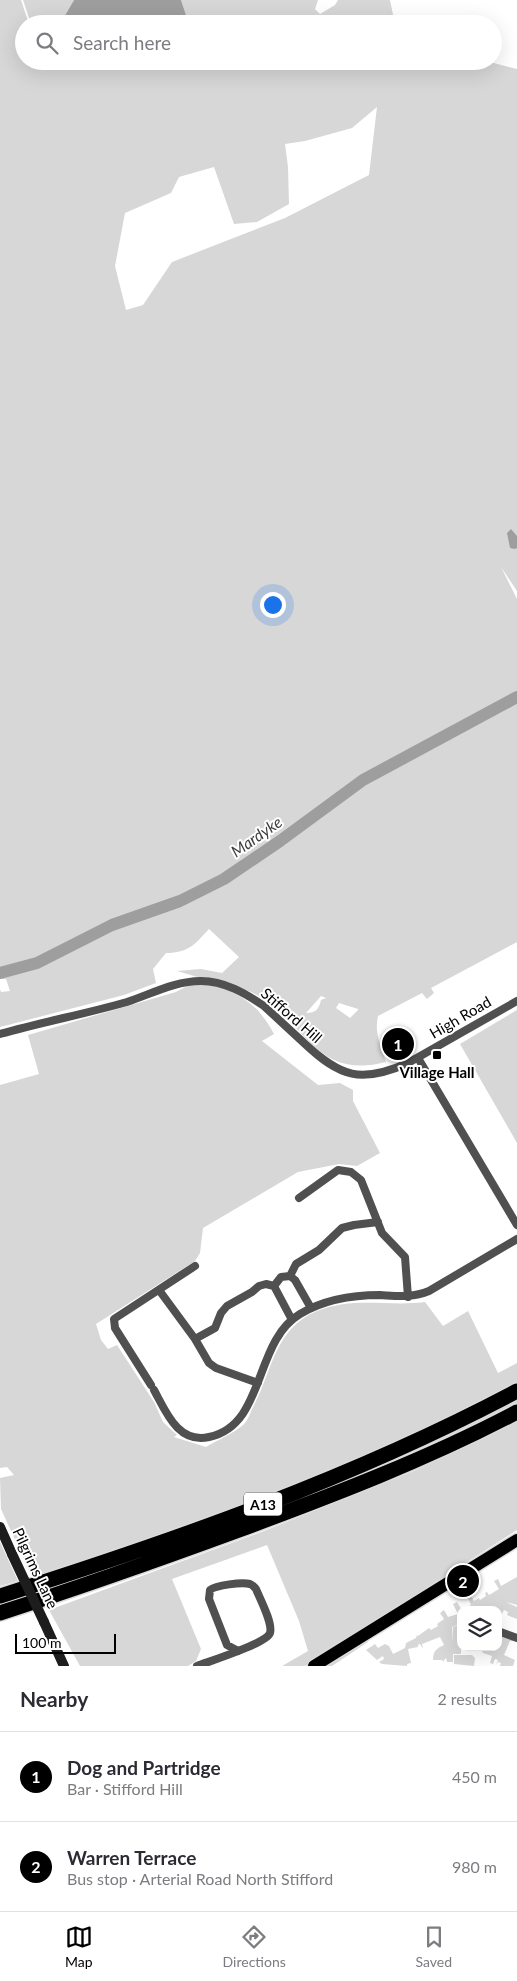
<!DOCTYPE html>
<html lang="en">
<head>
<meta charset="utf-8">
<style>
	body { margin:0; font-family:Lato,sans-serif; background:#f2f2f3; color:#2b2b33 }
	.controls { position:absolute; right:15px; bottom:15px; display:grid; overflow:hidden; border-radius:10px; box-shadow:0 5px 20px #0002 }
	.controls button { width:45px; height:45px; display:grid; place-items:center; padding:0; border:0; border-bottom:1px solid #e1e1e2; background:#fff; color:#2b2b33; font:25px sans-serif }
	.scale { position:absolute; left:15px; bottom:12px; width:101px; box-sizing:border-box; padding-left:5px; border:2px solid #000; border-top:0; font-size:14px; line-height:18px; white-space:nowrap; color:#000; -webkit-text-stroke:4px #fff; paint-order:stroke }
	.you { position:absolute; left:272px; top:604px; width:18px; height:18px; margin:-12px; border:4px solid #fff; border-radius:50%; background:#1a73e8; box-shadow:0 0 0 8px #1a73e833 }
	.badge { display:grid; place-items:center; width:32px; height:32px; border-radius:50%; background:#000; color:#fff; font-size:16px; font-weight:700 }
	.pin { position:absolute; translate:-50% -50%; border:2px solid #fff; box-shadow:0 1px 5px #0006 }
	.list { margin:0; padding:0; list-style:none }
	h2 { display:flex; justify-content:space-between; align-items:center; height:65px; margin:0; padding:0 20px; font-size:21px }
	h2 small { font-size:16px; font-weight:400; color:#7c7c81 }
	.list li { display:grid; grid-template-columns:32px 1fr auto; gap:15px; align-items:center; box-sizing:border-box; height:90px; padding:0 20px; border-top:1px solid #e1e1e2 }
	.list b { display:block; font-size:19px; white-space:nowrap }
	.list p { margin:0; font-size:16px; white-space:nowrap; color:#7c7c81 }
	.list em { font-size:16px; font-style:normal; color:#7c7c81 }
	.icon { flex:none; width:28px; height:28px; fill:none; stroke:currentColor; stroke-width:2; stroke-linecap:round; stroke-linejoin:round }
	.map { position:relative; flex:none; width:517px; height:1666px; overflow:hidden }
	.search { position:absolute; background:#fff; box-shadow:0 5px 20px #0002; left:15px; right:15px; top:15px; height:55px; display:flex; align-items:center; gap:12px; box-sizing:border-box; padding:0 18px; border-radius:28px; color:#7c7c81; font-size:19px }
	.sheet { height:245px; background:#fff }
	nav { display:flex; justify-content:space-around; align-items:center; box-sizing:border-box; height:70px; border-top:1px solid #e1e1e2; background:#fff; font-size:14px; color:#7c7c81 }
	nav a { display:grid; justify-items:center; gap:2px }
	nav .on { color:#000 }
	.map>svg:first-child { display:block }
	.green { fill:#d7d7d7; fill-rule:evenodd }
	.water { fill:#9e9e9e }
	.lines { fill:none; stroke-linecap:round; stroke-linejoin:round }
	.river { stroke:#9e9e9e; stroke-width:12 }
	.primary-casing { stroke:#dbdbdb; stroke-width:15 }
	.highway-casing { stroke:#dbdbdb; stroke-width:18 }
	.street { stroke:#505050; stroke-width:8 }
	.secondary { stroke:#1d1d1d; stroke-width:10 }
	.primary { stroke:#000; stroke-width:12 }
	.highway { stroke:#000; stroke-width:15 }
	.secondary-bridge { stroke:#1d1d1d; stroke-width:10 }
	.poi-dot { fill:#000; stroke:#fff; stroke-width:2 }
	.labels { text-anchor:middle; dominant-baseline:central; stroke-width:4; stroke-linejoin:round; paint-order:stroke }
	.shield { fill:#fff; stroke:#4c4c4c; stroke-width:1 }
	.shield-label { font-size:14px; font-weight:bold; fill:#000 }
	.street-label { font-size:15px; fill:#000; stroke:#fff }
	.poi-label { font-size:15px; font-weight:bold; fill:#000; stroke:#fff }
	.water-label { font-size:16px; font-style:italic; fill:#3f3f3f; stroke:#fff }
</style>
</head>
<body>
<div class="map">
<svg width="517" height="1666" viewBox="0 0 517 1666">
	<rect width="100%" height="100%" fill="#fff"/>
	<!-- green -->
	<path class="green" d="M 0,0 L 21,0 L 29,24 L 24,24 L 24,61 L 69,61 L 77,68 L 101,66 L 123,61 L 486,61 L 517,69 L 517,591 L 501,567 L 517,599 L 517,942 L 431,988 L 434,993 L 427,999 L 422,993 L 378,1016 C 374,1032 381,1047 386,1062 C 312,1081 306,1018 251,992 C 244,989 236,988 229,986 C 212,981 194,976 177,971 L 201,969 L 222,973 L 239,957 L 209,929 C 195,944 189,953 166,953 L 153,969 L 156,983 L 124,995 L 0,1027 L 0,989 L 1,992 L 10,991 L 6,979 L 0,979 ZM 377,107 L 369,175 L 285,218 L 172,262 L 143,305 L 126,310 L 115,266 L 125,213 L 171,193 L 179,177 L 214,167 L 234,224 L 257,222 L 289,204 L 288,167 L 285,144 L 305,141 L 352,128 ZM 321,996 L 326,998 L 321,1000 C 319,1009 316,1013 306,1013 ZM 339,1003 L 358,1009 L 358,1010 L 350,1018 L 336,1008 Z
		M 23,0 L 74,0 L 60,24 L 31,24 Z
		M 181,0 L 318,0 L 315,9 L 320,14 L 335,5 L 338,0 L 390,0 L 395,24 L 189,24 Z
		M 209,984 C 239,992 259,1005 274,1034 L 262,1041 L 318,1085 L 340,1083 L 353,1090 L 353,1101 L 380,1153 L 357,1166 L 339,1164 L 298,1172 L 203,1228 L 200,1253 L 195,1261 L 96,1324 L 101,1340 L 108,1349 L 117,1345 L 154,1402 L 163,1422 L 177,1435 L 174,1437 L 206,1447 C 216,1441 238,1431 245,1423 C 248,1419 250,1414 252,1409 C 272,1374 273,1329 317,1311 C 355,1296 388,1307 425,1302 L 443,1326 L 468,1311 L 498,1373 L 517,1363 L 517,1382 C 363,1463 198,1525 32,1577 L 1,1509 L 0,1478 L 14,1475 L 7,1467 L 0,1468 L 0,1085 L 39,1074 L 28,1035 L 176,992 L 189,985 Z
		M 517,1010 L 517,1143 L 460,1044 Z
		M 517,1398 L 517,1403 C 462,1431 406,1457 349,1478 Z
		M 517,1421 L 517,1530 L 305,1666 L 282,1666 L 308,1651 L 299,1621 L 267,1545 L 172,1579 L 201,1649 L 196,1661 L 188,1666 L 80,1666 L 49,1610 L 264,1531 L 416,1470 Z
		M 0,1542 L 18,1581 L 0,1586 Z
		M 517,1577 L 517,1605 L 506,1602 L 517,1607 L 517,1619 L 507,1615 L 508,1612 L 504,1610 L 502,1614 L 498,1613 L 498,1610 L 463,1610 L 466,1606 L 467,1607 L 471,1605 L 467,1596 L 470,1594 L 474,1601 L 479,1598 L 480,1600 L 486,1596 L 485,1593 L 487,1592 L 489,1595 L 499,1589 L 494,1581 L 498,1579 L 501,1586 Z
		M 457,1602 L 462,1610 L 461,1623 L 452,1627 L 452,1643 L 453,1627 L 461,1624 L 461,1654 L 453,1654 L 453,1662 L 447,1662 L 446,1658 L 444,1660 L 444,1662 L 442,1660 L 433,1660 C 433,1651 437,1648 444,1645 L 440,1637 L 422,1644 L 423,1649 L 420,1644 L 418,1645 L 418,1647 L 408,1649 L 411,1663 L 407,1664 L 407,1666 L 382,1664 L 379,1662 L 384,1659 L 383,1656 L 377,1660 L 366,1650 L 375,1644 L 378,1648 L 385,1644 L 389,1646 L 393,1654 L 405,1648 L 406,1643 L 416,1638 L 417,1635 L 418,1636 L 429,1628 L 431,1630 L 438,1626 L 437,1624 L 444,1619 L 440,1613 L 444,1610 L 448,1617 L 458,1614 L 453,1604 Z
		M 499,1637 L 502,1637 L 514,1641 L 510,1641 L 504,1655 L 515,1660 L 513,1666 L 500,1666 L 501,1663 L 498,1662 L 496,1665 L 498,1660 L 495,1659 L 493,1664 L 490,1663 L 492,1656 L 483,1653 L 481,1649 L 482,1647 L 489,1647 L 489,1649 L 494,1651 L 496,1647 L 498,1647 Z
		M 367,1639 L 368,1642 L 332,1666 L 322,1666 Z
		M 454,1655 L 472,1655 L 475,1658 L 474,1666 L 454,1664 Z"/>
	<!-- water -->
	<path class="water" d="M 74,0 L 181,0 L 189,24 L 60,24 Z
		M 69,61 L 123,61 L 101,66 L 76,68 Z
		M 511,529 L 517,536 L 517,548 L 515,549 L 510,548 L 507,533 Z"/>
	<g class="lines">
		<!-- river -->
		<path class="river" d="M 0,973 L 37,963 L 112,925 L 180,901 L 224,879 L 280,841 L 363,780 L 517,697"/>
		<defs>
			<path id="primary" d="M 314,1666 L 517,1540"/>
			<path id="highway" d="M 0,1596 C 176,1540 353,1478 517,1391
				M 0,1613 C 81,1587 160,1559 239,1530 C 333,1495 428,1459 517,1412"/>
		</defs>
		<!-- primary casing -->
		<use href="#primary" class="primary-casing"/>
		<!-- highway casing -->
		<use href="#highway" class="highway-casing"/>
		<!-- street -->
		<path class="street" d="M 0,1034 C 42,1022 85,1014 127,1002 C 151,994 175,981 201,981 C 224,981 245,993 264,1006 C 277,1018 291,1031 304,1043 C 340,1077 361,1084 408,1063 L 517,1001
			M 418,1058 L 517,1225
			M 299,1198 L 338,1170 L 351,1172 L 361,1180 L 382,1233 L 405,1257 L 408,1297
			M 290,1276 L 295,1280 L 311,1308
			M 274,1286 L 292,1320
			M 159,1290 L 195,1339 L 209,1363 L 216,1368 L 258,1383
			M 195,1339 L 215,1328 L 221,1313 L 227,1306 L 252,1292 L 259,1286 L 266,1284 L 274,1286 L 281,1277 L 290,1276 L 296,1264 L 319,1250 L 342,1228 L 354,1225 L 378,1222
			M 151,1385 L 115,1328 L 114,1319 L 195,1266
			M 154,1390 C 166,1412 178,1444 209,1437 C 266,1425 253,1342 300,1314 C 325,1299 352,1295 380,1295 C 398,1296 412,1298 429,1291 L 517,1239
			M 498,1631 L 517,1638
			M 197,1666 C 210,1661 267,1643 270,1633 C 273,1623 260,1599 256,1589 C 254,1587 253,1585 250,1584 C 242,1582 216,1585 210,1590 L 209,1599 L 227,1645 L 238,1651"/>
		<!-- secondary -->
		<path class="secondary" d="M 0,1527 L 12,1554
			M 44,1622 L 64,1666"/>
		<!-- primary -->
		<use href="#primary" class="primary"/>
		<!-- highway -->
		<use href="#highway" class="highway"/>
		<!-- secondary-bridge -->
		<path class="secondary-bridge" d="M 12,1554 L 44,1622"/>
	</g>
	<!-- markers -->
	<rect class="poi-dot" x="432" y="1050" width="10" height="10" rx="2.5"/>
	<g class="labels">
		<!-- shield labels -->
		<rect class="shield" x="244" y="1492.5" width="38" height="23" rx="4"/>
		<g class="shield-label">
			<text x="263" y="1504">A13</text>
		</g>
		<!-- street labels -->
		<g class="street-label">
			<text transform="translate(292 1015) rotate(41)">Stifford Hill</text>
			<text transform="translate(460 1017) rotate(-30)">High Road</text>
			<text transform="translate(36 1568) rotate(65)">Pilgrims Lane</text>
		</g>
		<!-- poi labels -->
		<g class="poi-label">
			<text x="437" y="1072">Village Hall</text>
		</g>
		<!-- water labels -->
		<g class="water-label">
			<text transform="translate(256 836) rotate(-35)">Mardyke</text>
		</g>
	</g>
</svg>
<div class="controls">
<button><svg class="icon" aria-label="layers" viewBox="0 0 24 24"><path d="M12 4l9 5-9 5-9-5zM3 14l9 5 9-5"/></svg></button>
</div>
<div class="scale">100 m</div>
<div class="you"></div>
<div class="pin badge" style="left:398px;top:1044px">1</div>
<div class="pin badge" style="left:463px;top:1581px">2</div>
<div class="search"><svg class="icon" aria-label="search" viewBox="0 0 24 24"><circle cx="10" cy="10" r="6"/><path d="M15 15l6 6"/></svg>Search here</div>
</div>
<section class="sheet">
<h2>Nearby<small>2 results</small></h2>
<ul class="list">
<li><span class="badge">1</span><div><b>Dog and Partridge</b><p>Bar · Stifford Hill</p></div><em>450 m</em></li>
<li><span class="badge">2</span><div><b>Warren Terrace</b><p>Bus stop · Arterial Road North Stifford</p></div><em>980 m</em></li>
</ul>
</section>
<nav>
<a class="on"><svg class="icon" aria-label="map" viewBox="0 0 24 24"><path d="M3 6l6-2 6 2 6-2v14l-6 2-6-2-6 2zM9 4v14M15 6v14"/></svg>Map</a>
<a><svg class="icon" aria-label="directions" viewBox="0 0 24 24"><path d="M12 3l9 9-9 9-9-9zM9 14v-3h6M13 9l2 2-2 2"/></svg>Directions</a>
<a><svg class="icon" aria-label="saved" viewBox="0 0 24 24"><path d="M7 4h10v16l-5-4-5 4z"/></svg>Saved</a>
</nav>
</body>
</html>
